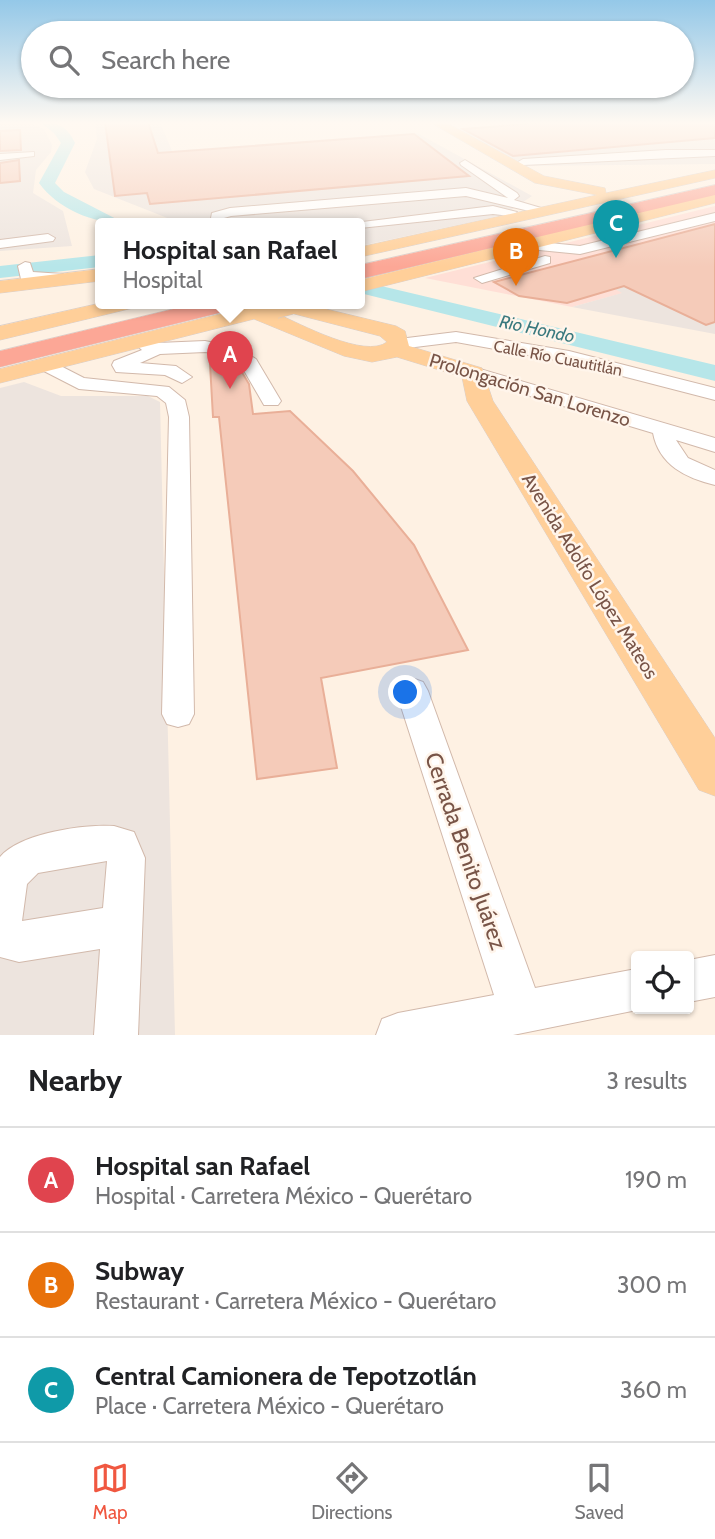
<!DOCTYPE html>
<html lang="en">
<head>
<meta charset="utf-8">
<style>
	body { margin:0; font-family:Cabin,sans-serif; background:#f6f6f6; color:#202124 }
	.controls { position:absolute; right:21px; bottom:21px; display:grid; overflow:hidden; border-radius:7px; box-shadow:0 2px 5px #0004 }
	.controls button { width:63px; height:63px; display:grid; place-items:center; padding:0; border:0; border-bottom:2px solid #e0e0e0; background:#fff; color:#202124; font:35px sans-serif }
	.you { position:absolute; left:406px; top:693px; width:24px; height:24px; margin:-18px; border:5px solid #fff; border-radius:50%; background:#1a73e8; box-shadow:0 0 0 10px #1a73e833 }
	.badge { display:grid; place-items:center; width:46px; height:46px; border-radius:50%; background:#f05740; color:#fff; font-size:23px; font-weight:700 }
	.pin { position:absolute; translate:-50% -58px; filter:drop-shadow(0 2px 4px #0008) }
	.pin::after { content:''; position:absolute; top:37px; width:24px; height:21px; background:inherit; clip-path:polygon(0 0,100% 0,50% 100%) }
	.popup { position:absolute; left:95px; top:218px; width:270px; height:91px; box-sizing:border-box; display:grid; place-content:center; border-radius:7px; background:#fff; filter:drop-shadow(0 2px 5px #0005); font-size:23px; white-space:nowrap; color:#757577 }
	.popup b { font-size:26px; color:#202124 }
	.popup::after { content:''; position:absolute; left:50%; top:100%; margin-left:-14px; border:14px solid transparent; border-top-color:#fff }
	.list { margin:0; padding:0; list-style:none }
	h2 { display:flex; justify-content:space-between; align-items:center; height:91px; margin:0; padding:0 28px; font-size:30px }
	h2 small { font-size:23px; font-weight:400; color:#757577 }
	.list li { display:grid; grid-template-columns:46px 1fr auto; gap:21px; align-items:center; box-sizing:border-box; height:105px; padding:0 28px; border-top:2px solid #e0e0e0 }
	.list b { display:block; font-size:26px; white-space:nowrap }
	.list p { margin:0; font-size:23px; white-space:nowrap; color:#757577 }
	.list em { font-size:23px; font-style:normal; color:#757577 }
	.icon { flex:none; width:38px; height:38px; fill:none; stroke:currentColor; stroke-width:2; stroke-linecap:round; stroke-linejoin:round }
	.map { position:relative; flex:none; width:715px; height:1035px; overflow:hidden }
	.search { position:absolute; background:#fff; box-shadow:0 2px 5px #0004; left:21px; right:21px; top:21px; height:77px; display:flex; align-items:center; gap:18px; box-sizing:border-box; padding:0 24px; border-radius:38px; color:#757577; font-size:26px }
	.sheet { height:406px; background:#fff }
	nav { display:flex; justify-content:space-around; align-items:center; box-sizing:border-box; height:98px; border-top:2px solid #e0e0e0; background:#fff; font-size:19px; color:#757577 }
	nav a { display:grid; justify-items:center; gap:4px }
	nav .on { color:#f05740 }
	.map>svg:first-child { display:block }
	.commercial { fill:#ffdfd6 }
	.industrial { fill:#ede4de }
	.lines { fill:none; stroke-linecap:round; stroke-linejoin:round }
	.river { fill:#b6e6e9; fill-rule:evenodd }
	.building { fill:#f5cbb9; stroke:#e9af98; stroke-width:2 }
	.minor-casing { stroke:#d2b9ab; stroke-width:2 }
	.major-casing { stroke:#d9cfcb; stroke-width:1 }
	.highway-casing { stroke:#d9cfcb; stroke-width:1 }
	.minor { fill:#fff; fill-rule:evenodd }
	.major { fill:#ffcf99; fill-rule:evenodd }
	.highway { fill:#fca796; fill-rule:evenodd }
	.major-bridge-casing { stroke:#d9cfcb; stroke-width:24; stroke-linecap:butt }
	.major-bridge { stroke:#ffcf99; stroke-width:23 }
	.labels { text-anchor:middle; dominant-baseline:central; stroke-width:5; stroke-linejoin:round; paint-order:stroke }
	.far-street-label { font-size:16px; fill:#785447; stroke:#fff5eb }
	.far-water-label { font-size:18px; font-style:italic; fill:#3a797e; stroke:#fff5eb }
	.street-label { font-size:19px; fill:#785447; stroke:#fff5eb }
	.near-street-label { font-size:23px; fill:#785447; stroke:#fff5eb }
</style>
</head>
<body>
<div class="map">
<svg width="715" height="1035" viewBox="0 0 715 1035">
	<rect width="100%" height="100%" fill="#fef1e3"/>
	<!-- commercial -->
	<path class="commercial" d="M 715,206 L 715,246 L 597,279 L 623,293 L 572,307 L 425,278 Z"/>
	<!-- industrial -->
	<path class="industrial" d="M 0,122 L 30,122 L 44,129 L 52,145 L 51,152 L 36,170 L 33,193 L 63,211 L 72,246 L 0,251 Z
		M 95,122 L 160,122 L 172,151 L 417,133 L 532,196 L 504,215 L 360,246 L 360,223 L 180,223 L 94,189 L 85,172 L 97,139 Z
		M 541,122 L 715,122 L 699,133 L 715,140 L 715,164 L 519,166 L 450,130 Z
		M 715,246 L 715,334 L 572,307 L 622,293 L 596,278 Z
		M 24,382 L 61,396 L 148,396 L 160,402 L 175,1035 L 0,1035 L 0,388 Z"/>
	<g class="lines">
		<!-- river -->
		<path class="river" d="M 40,122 C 57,122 68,127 75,143 L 55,183 L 64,192 L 124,223 C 92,223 58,209 39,183 L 61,143 L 54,133 Z
			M 100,255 L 100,267 L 0,278 L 0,266 Z
			M 360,281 L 715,365 L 715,381 L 360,293 Z"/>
	</g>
	<!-- building -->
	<path class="building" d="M 105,122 L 148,122 L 158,153 L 414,134 L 469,176 L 150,204 L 147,193 L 115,196 Z
		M 549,122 L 715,122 L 715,138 L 513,156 L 463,129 Z
		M 20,130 L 21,150 L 0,151 L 0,131 Z
		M 19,160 L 20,181 L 0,183 L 0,163 Z
		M 715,224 L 715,322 L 706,325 L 624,286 L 567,303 L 519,296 L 494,282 Z
		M 230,362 L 240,369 L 249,384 L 253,414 L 290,411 L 353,471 L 414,545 L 468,650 L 321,678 L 337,768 L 257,779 L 219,417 L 213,417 L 210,364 Z"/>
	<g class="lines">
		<defs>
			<path id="minor" d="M 666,150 L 715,150 L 715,156 L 523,165 L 518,162 L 523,159 Z
				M 34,152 L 34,156 L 0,160 L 0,154 Z
				M 465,160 L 517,193 L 519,196 L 514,200 L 548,210 L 542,214 L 466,196 L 231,216 L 224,218 L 224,223 L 210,223 L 212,213 L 230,208 L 466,188 L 508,198 L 461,165 L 460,163 Z
				M 493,206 L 517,212 L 511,216 L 493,214 L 360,228 L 360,223 L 354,223 Z
				M 715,213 L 715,221 L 580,254 L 529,249 L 522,245 L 529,241 L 580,246 Z
				M 48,234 L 55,238 L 53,241 L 0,248 L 0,240 Z
				M 545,256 L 550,257 L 550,263 L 482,283 L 474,278 Z
				M 25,262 L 30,263 L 33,272 L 63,274 L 71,279 L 63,284 L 21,279 L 18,266 Z
				M 456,332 L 569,351 L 715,388 L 715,400 L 568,362 L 456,342 L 399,349 L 390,344 L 399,339 Z
				M 143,338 L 158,343 L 205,341 L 235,347 L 256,359 L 281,401 L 278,405 L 264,405 L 242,367 L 222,354 L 205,352 L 160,354 L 140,363 L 176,366 L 192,377 L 182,383 L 165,375 L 116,372 L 112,365 L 114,361 L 142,350 L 134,343 Z
				M 45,358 L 84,378 L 169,387 L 185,400 L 189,417 L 194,714 L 189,724 L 178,727 L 167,724 L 162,714 L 169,417 L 166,403 L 157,396 L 79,389 L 38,368 L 36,364 Z
				M 473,367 L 715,438 L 715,452 L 676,440 L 688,458 L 715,470 L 715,485 C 686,478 659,465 653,433 L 466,377 L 464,373 Z
				M 412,678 L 423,682 L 428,691 L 535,988 L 636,969 L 636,1009 L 642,1009 L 513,1035 L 376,1035 L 382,1019 L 398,1013 L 494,995 L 396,691 L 401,682 Z
				M 114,826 L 134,832 L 145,858 L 138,1035 L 94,1035 L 100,949 L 19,962 L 0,957 L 0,857 C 20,833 84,824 114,826 ZM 107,861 L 103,908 L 22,921 L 27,884 L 38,873 Z
				M 715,955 L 715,997 L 689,1002 L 689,960 Z"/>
			<path id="major" d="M 430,122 L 445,122 L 544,176 L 605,188 L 606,193 L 715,170 L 715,178 L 360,257 L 360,247 L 597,195 L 535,183 Z
				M 715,193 L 715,203 L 360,292 L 360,280 Z
				M 100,269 L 100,281 L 0,293 L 0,281 Z
				M 101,303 L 140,303 L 137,307 L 0,340 L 0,326 Z
				M 264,303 L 301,303 L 396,326 L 405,331 L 409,346 L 482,368 L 493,401 L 715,738 L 715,796 L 699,790 L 467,401 L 462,377 L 397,357 L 372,362 L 344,356 L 254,319 L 0,383 L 0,369 ZM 283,311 L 380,336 L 387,342 C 365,359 300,324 276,313 Z"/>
			<path id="highway" d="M 715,185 L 715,195 L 360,279 L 360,265 Z
				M 198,303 L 242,303 L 239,308 L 0,367 L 0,351 Z"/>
		</defs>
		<!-- minor casing -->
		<use href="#minor" class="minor-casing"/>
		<!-- major casing -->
		<use href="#major" class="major-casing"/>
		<!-- highway casing -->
		<use href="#highway" class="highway-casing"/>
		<!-- minor -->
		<use href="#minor" class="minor"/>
		<!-- major -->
		<use href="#major" class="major"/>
		<!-- highway -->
		<use href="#highway" class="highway"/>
		<defs>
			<path id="major-bridge" d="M 275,307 L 290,303"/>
		</defs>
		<!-- major-bridge casing -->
		<use href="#major-bridge" class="major-bridge-casing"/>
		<!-- major-bridge -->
		<use href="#major-bridge" class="major-bridge"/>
	</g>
	<!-- sky -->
	<linearGradient id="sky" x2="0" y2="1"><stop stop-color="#94c8e8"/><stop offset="0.46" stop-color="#fff9f2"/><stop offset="1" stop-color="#fff9f2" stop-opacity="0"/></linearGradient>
	<rect width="715" height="267" fill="url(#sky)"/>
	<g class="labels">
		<!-- far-street labels -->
		<g class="far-street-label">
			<text transform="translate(558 358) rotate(11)">Calle Río Cuautitlán</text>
		</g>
		<!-- far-water labels -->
		<g class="far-water-label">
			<text transform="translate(537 329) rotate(12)">Rio Hondo</text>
		</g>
		<!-- street labels -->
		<g class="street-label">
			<text transform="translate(530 390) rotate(17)">Prolongación San Lorenzo</text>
			<text transform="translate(590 576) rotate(58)">Avenida Adolfo López Mateos</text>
		</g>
		<!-- near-street labels -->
		<g class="near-street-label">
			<text transform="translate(466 851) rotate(71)">Cerrada Benito Juárez</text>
		</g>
	</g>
</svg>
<div class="controls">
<button><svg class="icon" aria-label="locate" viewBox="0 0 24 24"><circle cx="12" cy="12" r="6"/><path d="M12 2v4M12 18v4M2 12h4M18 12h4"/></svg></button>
</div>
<div class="you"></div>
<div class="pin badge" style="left:230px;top:389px;background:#e0444e">A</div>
<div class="popup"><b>Hospital san Rafael</b>Hospital</div>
<div class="pin badge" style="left:516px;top:286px;background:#e8710a">B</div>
<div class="pin badge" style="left:616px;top:258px;background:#0f9aa8">C</div>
<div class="search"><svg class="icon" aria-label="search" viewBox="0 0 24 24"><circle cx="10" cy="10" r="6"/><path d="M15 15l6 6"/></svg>Search here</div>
</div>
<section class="sheet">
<h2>Nearby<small>3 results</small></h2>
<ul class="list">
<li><span class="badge" style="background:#e0444e">A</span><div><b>Hospital san Rafael</b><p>Hospital · Carretera México - Querétaro</p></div><em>190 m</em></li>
<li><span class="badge" style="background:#e8710a">B</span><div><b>Subway</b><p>Restaurant · Carretera México - Querétaro</p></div><em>300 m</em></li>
<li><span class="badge" style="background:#0f9aa8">C</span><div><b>Central Camionera de Tepotzotlán</b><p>Place · Carretera México - Querétaro</p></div><em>360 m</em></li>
</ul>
</section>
<nav>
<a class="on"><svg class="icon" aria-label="map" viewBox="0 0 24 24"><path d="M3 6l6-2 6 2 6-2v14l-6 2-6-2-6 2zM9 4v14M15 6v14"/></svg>Map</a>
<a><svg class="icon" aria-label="directions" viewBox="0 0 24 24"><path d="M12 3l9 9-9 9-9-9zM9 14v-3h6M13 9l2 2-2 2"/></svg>Directions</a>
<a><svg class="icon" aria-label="saved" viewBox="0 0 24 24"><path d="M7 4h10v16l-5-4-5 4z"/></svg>Saved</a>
</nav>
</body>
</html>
